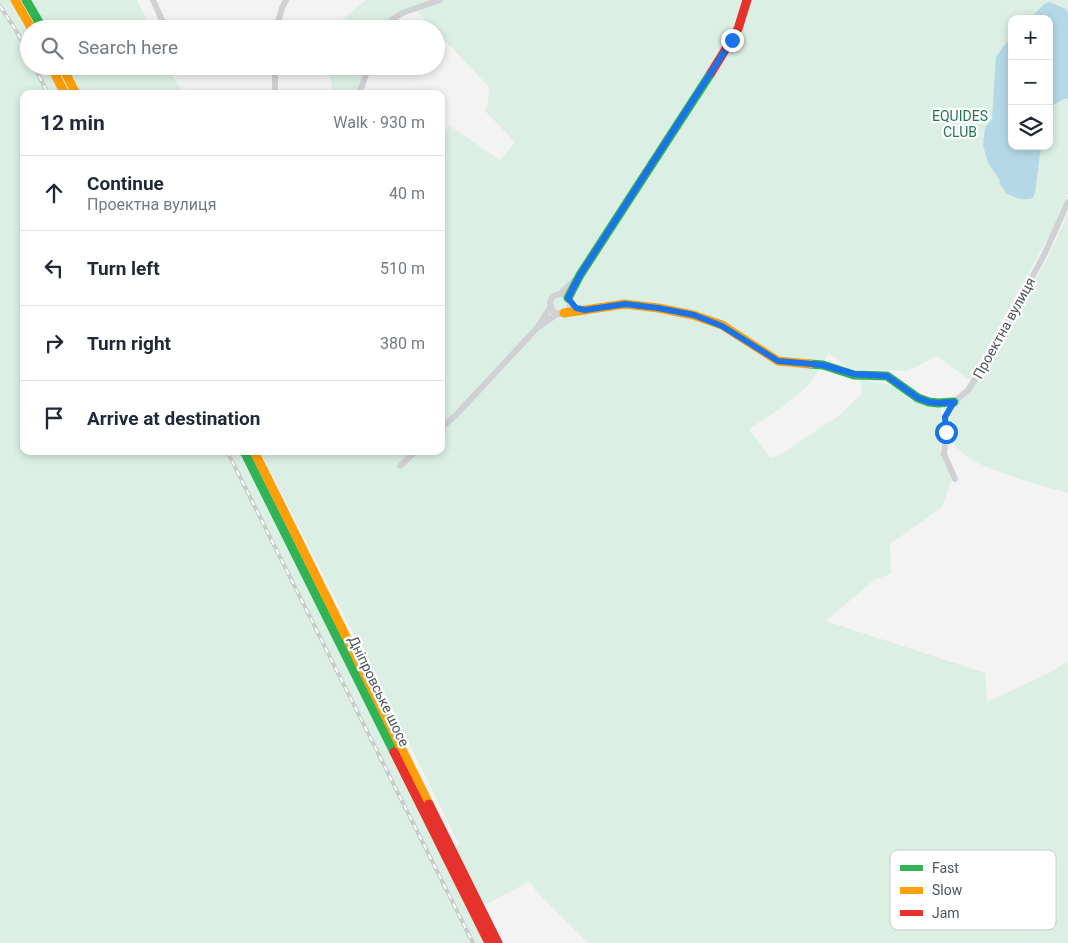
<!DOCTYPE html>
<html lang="en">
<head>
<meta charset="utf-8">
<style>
	body { margin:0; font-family:Roboto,sans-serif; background:#f6f6f7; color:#1f2937 }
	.controls { position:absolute; right:15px; top:15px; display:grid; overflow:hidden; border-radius:10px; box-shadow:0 2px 8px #0003 }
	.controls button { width:45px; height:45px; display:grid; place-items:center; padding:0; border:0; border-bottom:1px solid #e0e1e3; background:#fff; color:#1f2937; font:25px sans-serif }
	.stop { position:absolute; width:15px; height:15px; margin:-11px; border:4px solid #1a73e8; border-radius:50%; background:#fff }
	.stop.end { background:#1a73e8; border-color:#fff; box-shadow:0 1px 5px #0008 }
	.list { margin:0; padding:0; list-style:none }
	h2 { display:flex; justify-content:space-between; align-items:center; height:65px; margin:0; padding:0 20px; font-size:21px }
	h2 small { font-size:16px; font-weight:400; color:#747a83 }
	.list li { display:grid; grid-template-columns:32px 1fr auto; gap:15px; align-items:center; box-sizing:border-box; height:75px; padding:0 20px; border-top:1px solid #e0e1e3 }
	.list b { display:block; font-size:19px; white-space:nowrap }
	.list p { margin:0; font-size:16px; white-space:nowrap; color:#747a83 }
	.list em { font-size:16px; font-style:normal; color:#747a83 }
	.icon { flex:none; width:28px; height:28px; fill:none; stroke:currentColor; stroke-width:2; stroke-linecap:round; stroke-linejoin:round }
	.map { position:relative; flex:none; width:1068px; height:943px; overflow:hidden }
	.search { position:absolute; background:#fff; box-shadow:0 2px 8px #0003; left:20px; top:20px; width:425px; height:55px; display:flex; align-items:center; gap:12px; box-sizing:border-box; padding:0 18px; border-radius:28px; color:#747a83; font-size:19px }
	.panel { position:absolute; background:#fff; box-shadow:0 2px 8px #0003; left:20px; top:90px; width:425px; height:365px; border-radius:10px }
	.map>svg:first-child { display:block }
	.green { fill:#dbefe4; fill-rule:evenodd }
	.water { fill:#b5d8e7 }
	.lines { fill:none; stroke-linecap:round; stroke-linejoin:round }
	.street { stroke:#cfd1d4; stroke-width:6 }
	.fast { stroke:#30b455; stroke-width:9 }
	.slow { stroke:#ff9f0a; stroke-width:9 }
	.jam { stroke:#e5322d; stroke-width:9 }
	.rail-casing { stroke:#c9cbcd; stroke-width:4 }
	.rail { stroke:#fff; stroke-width:2; stroke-dasharray:5.5; stroke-linecap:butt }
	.route { stroke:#1a73e8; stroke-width:6 }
	.labels { text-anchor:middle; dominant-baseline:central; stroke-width:4.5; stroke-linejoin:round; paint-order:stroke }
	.park-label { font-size:14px; fill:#247754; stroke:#fff }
	.street-label { font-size:14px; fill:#4c545d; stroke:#fff }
	.key { fill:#fff; stroke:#c9ccce; stroke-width:1 }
	.key-label { font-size:14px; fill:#4c545d }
</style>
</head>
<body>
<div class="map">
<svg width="1068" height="943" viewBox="0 0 1068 943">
	<rect width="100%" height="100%" fill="#f3f3f3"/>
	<!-- green -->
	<path class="green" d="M 0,0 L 15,0 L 29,29 L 29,66 L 51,66 L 65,94 L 24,94 L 24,451 L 244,451 L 489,943 L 452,943 L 426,893 L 452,943 L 0,943 Z
		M 31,0 L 137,0 L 151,29 L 47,29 Z
		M 366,0 L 1068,0 L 1068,194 L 1050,237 L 1047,240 L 969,380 L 937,356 L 908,371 L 849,369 L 829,353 L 808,386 L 781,408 L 749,429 L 770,458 L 780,455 L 827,423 L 835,419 L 862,394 L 860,379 L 896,386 L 911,400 L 941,406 L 940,450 L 952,478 L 942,507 L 890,544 L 891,574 L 875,579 L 826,621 L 985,673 L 987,702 L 1051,672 L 1068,661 L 1068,943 L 588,943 L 536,891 L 530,881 L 481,907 L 452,850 L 459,844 L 395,715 L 260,451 L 441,451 L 441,138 L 450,126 L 500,160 L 515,142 L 485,111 L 488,100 L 489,87 L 436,31 L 436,29 L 434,29 L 413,7 C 396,13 391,12 382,29 L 336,29 L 343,19 ZM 1012,19 L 1049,19 L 1049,146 L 1012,146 Z
		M 67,66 L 166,66 L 184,94 L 82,94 Z
		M 330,66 L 366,66 L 356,94 L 332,94 Z
		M 1068,213 L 1068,493 C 1040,485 1006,476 980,464 C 968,459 958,449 950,440 L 950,416 L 954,404 L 973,387 L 1049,256 Z"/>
	<!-- water -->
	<path class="water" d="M 1049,2 L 1064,8 L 1068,12 L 1068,98 C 1061,100 1051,104 1049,112 L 1049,19 L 1030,19 L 1044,4 Z
		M 1012,38 L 1012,146 L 1041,146 L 1035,193 L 1033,198 C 1028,199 1022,200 1017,198 C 1013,197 1011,194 1006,194 L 1004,189 L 1000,185 L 999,179 L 988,163 L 983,145 L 985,127 L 992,119 L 996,57 L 1002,48 Z"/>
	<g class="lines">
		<!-- street -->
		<path class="street" d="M 153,0 L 166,29
			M 276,29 L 282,8 L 286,0
			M 385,29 L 390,21 L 402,13 L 440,0
			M 275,94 L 275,66
			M 359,94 L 369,66
			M 560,294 L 575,280
			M550 304a10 10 0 1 1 20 0a10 10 0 1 1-20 0Z
			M 540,326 L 558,313
			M 441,428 L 455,416 L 537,328 L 551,306
			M 400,466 L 416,451
			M 955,479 L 944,454 L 946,433 L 945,417 L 954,402 L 968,390 L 988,359 L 1045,253 L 1068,202"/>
		<!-- fast -->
		<path class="fast" d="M 26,0 L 43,29
			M 568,298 L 580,275 L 711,73
			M 810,364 L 823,365 L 854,375 L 887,376 L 918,398 L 929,402 L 938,403 L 954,402
			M 244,451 L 394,752"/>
		<!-- slow -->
		<path class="slow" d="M 15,0 L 32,29
			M 51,66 L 65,94
			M 62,66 L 76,94
			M 564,313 L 625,304 L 658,308 L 693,315 L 722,325 L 778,361 L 810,364
			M 254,451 L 429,804"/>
		<!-- jam -->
		<path class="jam" d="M 711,73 L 738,29 L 747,0
			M 394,752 L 489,943
			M 429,804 L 498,943"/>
		<defs>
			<path id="rail" d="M 0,6 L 17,32 L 29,56
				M 34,66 L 48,94
				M 227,451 L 473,943"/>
		</defs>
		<!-- rail casing -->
		<use href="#rail" class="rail-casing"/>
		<!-- rail -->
		<use href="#rail" class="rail"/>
	</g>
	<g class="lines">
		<!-- route -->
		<path class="route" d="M 732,40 L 580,275 L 568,298 L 576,308 L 585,310 L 625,304 L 658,308 L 694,315 L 722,326 L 778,361 L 823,365 L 854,374 L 887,376 L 918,398 L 929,402 L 938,403 L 954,402 L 945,417 L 946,432"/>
	</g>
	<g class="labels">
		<!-- park labels -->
		<g class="park-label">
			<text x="960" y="116">EQUIDES<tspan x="960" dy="16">CLUB</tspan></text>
		</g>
		<!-- street labels -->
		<g class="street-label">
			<text transform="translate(1004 328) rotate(-61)">Проектна вулиця</text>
			<text transform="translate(379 691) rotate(64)">Дніпровське шосе</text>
		</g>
	</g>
	<!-- legend -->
	<rect x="890" y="850" width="166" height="80" rx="8" class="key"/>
	<rect x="900" y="865" width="23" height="6" fill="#30b455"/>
	<rect x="900" y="887" width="23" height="7" fill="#ff9f0a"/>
	<rect x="900" y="910" width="23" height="6" fill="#e5322d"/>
	<g class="key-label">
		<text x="932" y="873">Fast</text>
		<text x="932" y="895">Slow</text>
		<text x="932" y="918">Jam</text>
	</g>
</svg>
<div class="controls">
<button>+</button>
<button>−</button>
<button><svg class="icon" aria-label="layers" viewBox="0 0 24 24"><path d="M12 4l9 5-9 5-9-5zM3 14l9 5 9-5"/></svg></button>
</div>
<div class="stop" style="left:946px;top:432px"></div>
<div class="stop end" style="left:732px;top:40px"></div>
<div class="search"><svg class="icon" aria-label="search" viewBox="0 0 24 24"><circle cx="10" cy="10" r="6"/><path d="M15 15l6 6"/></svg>Search here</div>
<section class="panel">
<h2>12 min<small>Walk · 930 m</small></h2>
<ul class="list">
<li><svg class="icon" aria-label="ahead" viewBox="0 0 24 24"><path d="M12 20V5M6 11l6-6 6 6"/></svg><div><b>Continue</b><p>Проектна вулиця</p></div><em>40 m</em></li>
<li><svg class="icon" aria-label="left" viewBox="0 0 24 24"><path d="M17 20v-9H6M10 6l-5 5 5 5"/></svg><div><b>Turn left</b></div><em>510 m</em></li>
<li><svg class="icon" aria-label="right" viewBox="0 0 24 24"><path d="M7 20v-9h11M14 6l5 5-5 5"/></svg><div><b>Turn right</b></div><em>380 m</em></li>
<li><svg class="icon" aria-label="arrive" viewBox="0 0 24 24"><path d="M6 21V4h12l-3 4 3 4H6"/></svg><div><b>Arrive at destination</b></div></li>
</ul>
</section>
</div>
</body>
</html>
